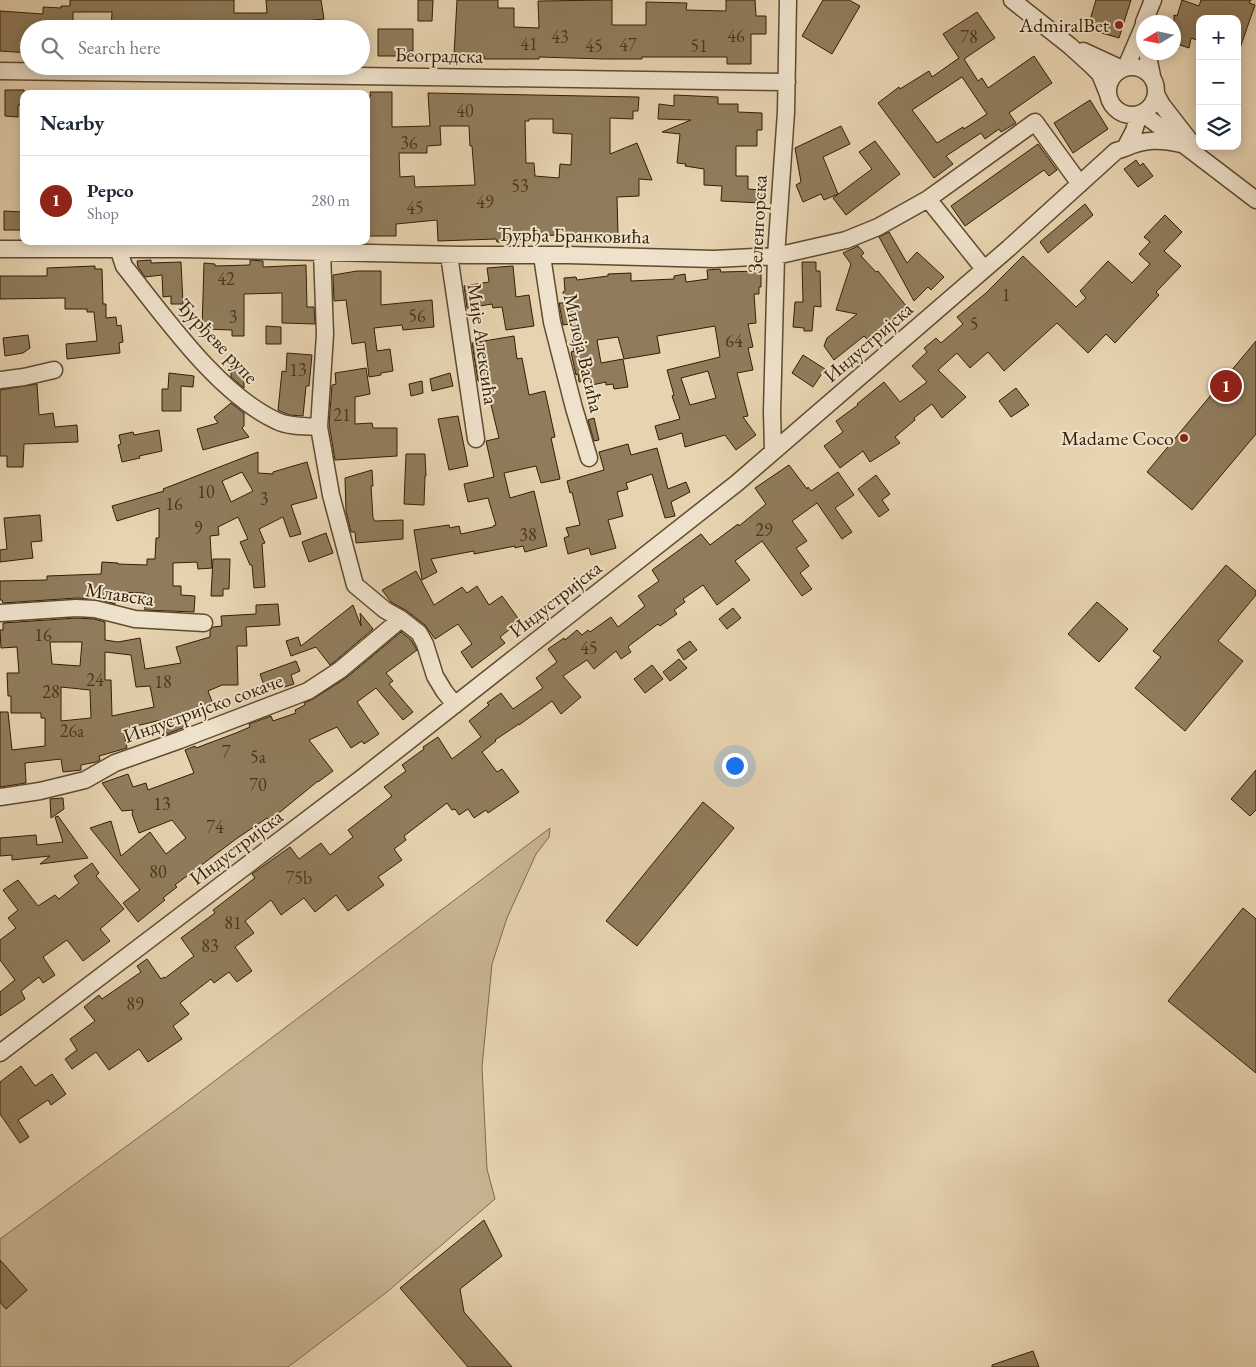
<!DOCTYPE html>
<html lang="en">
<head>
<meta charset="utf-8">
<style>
	body { margin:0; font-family:"EB Garamond",serif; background:#f6f6f7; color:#1f2937 }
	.controls { position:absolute; right:15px; top:15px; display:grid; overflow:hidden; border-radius:10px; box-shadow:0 2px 12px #0003 }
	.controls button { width:45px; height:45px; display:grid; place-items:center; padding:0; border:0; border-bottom:1px solid #e0e1e3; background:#fff; color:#1f2937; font:25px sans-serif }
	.compass { position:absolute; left:1136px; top:15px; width:45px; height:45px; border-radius:50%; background:#fff; box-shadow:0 2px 12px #0003; rotate:260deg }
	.you { position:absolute; left:734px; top:765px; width:18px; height:18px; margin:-12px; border:4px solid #fff; border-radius:50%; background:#1a73e8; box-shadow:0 0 0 8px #1a73e833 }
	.badge { display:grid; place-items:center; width:32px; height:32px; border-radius:50%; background:#8f2418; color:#fff; font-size:16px; font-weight:700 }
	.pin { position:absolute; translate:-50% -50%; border:2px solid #fff; box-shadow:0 1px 5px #0006 }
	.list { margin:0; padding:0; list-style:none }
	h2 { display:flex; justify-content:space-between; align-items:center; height:65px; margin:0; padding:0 20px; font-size:21px }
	h2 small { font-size:16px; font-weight:400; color:#747a83 }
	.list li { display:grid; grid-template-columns:32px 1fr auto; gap:15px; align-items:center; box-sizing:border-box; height:90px; padding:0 20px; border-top:1px solid #e0e1e3 }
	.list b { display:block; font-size:19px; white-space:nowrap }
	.list p { margin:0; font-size:16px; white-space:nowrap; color:#747a83 }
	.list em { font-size:16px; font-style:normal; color:#747a83 }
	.icon { flex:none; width:28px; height:28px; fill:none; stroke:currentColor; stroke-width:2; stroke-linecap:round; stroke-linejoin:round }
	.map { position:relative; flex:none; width:1256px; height:1367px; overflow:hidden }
	.search { position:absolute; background:#fff; box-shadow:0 2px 12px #0003; left:20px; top:20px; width:350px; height:55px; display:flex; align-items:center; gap:12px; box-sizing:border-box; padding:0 18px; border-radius:28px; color:#747a83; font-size:19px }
	.panel { position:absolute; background:#fff; box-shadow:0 2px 12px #0003; left:20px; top:90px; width:350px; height:155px; border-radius:10px }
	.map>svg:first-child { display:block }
	.green { fill:#c8b492; stroke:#7d694a }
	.building { fill:#907c5c; stroke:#321e01; fill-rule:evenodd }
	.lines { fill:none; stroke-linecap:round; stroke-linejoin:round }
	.minor-casing { stroke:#5f4b2d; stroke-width:19 }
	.minor { stroke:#efe2cc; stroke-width:16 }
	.poi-dot { fill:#8f2418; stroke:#efe2cc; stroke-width:2 }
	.labels { text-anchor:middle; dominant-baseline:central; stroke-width:4; stroke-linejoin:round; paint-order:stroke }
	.number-label { font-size:18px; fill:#4a3618 }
	.poi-label { font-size:20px; fill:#321e01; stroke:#efe2cc; text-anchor:end }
	.street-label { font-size:20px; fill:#321e01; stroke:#efe2cc }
</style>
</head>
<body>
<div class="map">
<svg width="1256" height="1367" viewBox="0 0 1256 1367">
	<rect width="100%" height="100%" fill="#e7d3b0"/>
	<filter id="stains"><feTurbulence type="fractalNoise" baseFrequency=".004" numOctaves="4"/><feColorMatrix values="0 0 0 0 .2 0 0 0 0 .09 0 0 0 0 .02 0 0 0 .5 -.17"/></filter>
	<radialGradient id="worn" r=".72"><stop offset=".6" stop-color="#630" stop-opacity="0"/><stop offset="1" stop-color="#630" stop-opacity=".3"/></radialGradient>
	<!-- green -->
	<path class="green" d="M 550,828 L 549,837 L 536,854 L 507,918 L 492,964 L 482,1067 L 487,1169 L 495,1199 L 387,1292 L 288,1367 L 0,1367 L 0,1239 L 184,1104 Z"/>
	<!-- building -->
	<path class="building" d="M 70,0 L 234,0 L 234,13 L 267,13 L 266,0 L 321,0 L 324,19 L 275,24 L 275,29 L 111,29 L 112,12 L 73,12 L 73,24 L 68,24 L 68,29 L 29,29 L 29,53 L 0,51 L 0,11 L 43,14 L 43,7 L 61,8 L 61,6 L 70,6 Z
		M 418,0 L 433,0 L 432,21 L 418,21 Z
		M 457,0 L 498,0 L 498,8 L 514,8 L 514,27 L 539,28 L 538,1 L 612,0 L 612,25 L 646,25 L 646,2 L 687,3 L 686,10 L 726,11 L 726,0 L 755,0 L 756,16 L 766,16 L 766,34 L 751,34 L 751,64 L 727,64 L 727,57 L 642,57 L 642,59 L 604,59 L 539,57 L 539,59 L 484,59 L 484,56 L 454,55 Z
		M 823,0 L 849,0 L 860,6 L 832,54 L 802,36 Z
		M 1096,0 L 1131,0 L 1119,38 L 1095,31 L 1097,25 L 1089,23 Z
		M 1182,0 L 1199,6 L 1201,0 L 1251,0 L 1249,3 L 1255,5 L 1239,51 L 1237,51 L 1237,19 L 1200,19 L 1200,41 L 1191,38 L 1189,48 L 1174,43 L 1174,15 L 1177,16 Z
		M 977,12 L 995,38 L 964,59 L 978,81 L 982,78 L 988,88 L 1034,56 L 1052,83 L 1009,113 L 1016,123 L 1001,132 L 999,129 L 985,139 L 981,133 L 946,156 L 953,164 L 934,178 L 878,103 L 899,87 L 900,89 L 929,71 L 932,77 L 959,58 L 943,34 ZM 962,77 L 987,114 L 964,129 L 963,127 L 937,143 L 912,110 Z
		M 378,29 L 413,29 L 413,51 L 409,51 L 409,56 L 378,56 Z
		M 5,90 L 24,90 L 24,105 L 18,105 L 18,117 L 5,116 Z
		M 370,92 L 392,92 L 392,127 L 430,126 L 428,93 L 639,97 L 638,111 L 633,111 L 633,119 L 610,118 L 610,154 L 637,143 L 652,180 L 639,179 L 639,196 L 617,197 L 618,236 L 591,237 L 559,235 L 531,236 L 531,239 L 508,240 L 508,242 L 497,242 L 496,239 L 438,241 L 437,220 L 396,224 L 396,236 L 366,236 L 366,96 L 371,96 ZM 529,119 L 553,119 L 553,133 L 572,134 L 571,165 L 560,164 L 559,178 L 535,176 L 534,163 L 526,163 L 525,121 L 529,121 ZM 440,126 L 469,126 L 470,146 L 472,146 L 475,185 L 415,187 L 414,176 L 400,177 L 399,153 L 427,153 L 427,146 L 441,145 Z
		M 674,95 L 718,97 L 718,104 L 738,104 L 738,112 L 762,113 L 762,130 L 757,130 L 757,146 L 736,146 L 736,176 L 748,176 L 748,189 L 761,190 L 761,203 L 721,201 L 722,186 L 704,185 L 704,169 L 685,166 L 686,164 L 677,163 L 680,134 L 662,132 L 691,120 L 658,119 L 659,104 L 674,106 Z
		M 1090,100 L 1108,129 L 1073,153 L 1054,123 Z
		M 841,126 L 850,144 L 823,157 L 838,194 L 824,200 L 821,194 L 803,202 L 796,185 L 801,182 L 795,148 Z
		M 875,141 L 900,174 L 846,215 L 833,198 L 872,169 L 859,152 Z
		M 1038,144 L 1057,170 L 1049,176 L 1044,170 L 965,226 L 951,206 Z
		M 1136,160 L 1140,166 L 1143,163 L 1153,176 L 1138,187 L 1124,169 Z
		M 1085,204 L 1093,215 L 1048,253 L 1040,242 Z
		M 4,211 L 23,212 L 23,230 L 4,230 Z
		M 1165,215 L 1182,232 L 1164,251 L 1181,266 L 1156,292 L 1159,295 L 1115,343 L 1106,334 L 1088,353 L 1057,323 L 1004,371 L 988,352 L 970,368 L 957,353 L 938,370 L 966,397 L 942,418 L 932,404 L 914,418 L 915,420 L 895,437 L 900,443 L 870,462 L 863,451 L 840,468 L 824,446 L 843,432 L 836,421 L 858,405 L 857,404 L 884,382 L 900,402 L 927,382 L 912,366 L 927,352 L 924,348 L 936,338 L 941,343 L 963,324 L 957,317 L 986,293 L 1023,256 L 1076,307 L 1086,298 L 1080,291 L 1108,261 L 1132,283 L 1150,264 L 1139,254 L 1150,242 L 1144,237 Z
		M 889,232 L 907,263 L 917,252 L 944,277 L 931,290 L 928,287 L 914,301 L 879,237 Z
		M 858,246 L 864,253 L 861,256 L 876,272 L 878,271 L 907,307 L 880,332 L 878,330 L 867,339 L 864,336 L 834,360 L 824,346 L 827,338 L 857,314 L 836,310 L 851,264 L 843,253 Z
		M 151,260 L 151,263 L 181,262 L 183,304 L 171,304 L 171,296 L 163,297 L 162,275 L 145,277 L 138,267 L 137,261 Z
		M 250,260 L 263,261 L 263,267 L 306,265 L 307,307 L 314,307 L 315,324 L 282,323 L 282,293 L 244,294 L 244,336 L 232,336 L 232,330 L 202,329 L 204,263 L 215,264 L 215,266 L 250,265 Z
		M 802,262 L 816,262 L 816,271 L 820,271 L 821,307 L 814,306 L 812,331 L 804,331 L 804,328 L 793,327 L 795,302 L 803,302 Z
		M 95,266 L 95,269 L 102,269 L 103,304 L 106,304 L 106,318 L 116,317 L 117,326 L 121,325 L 123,342 L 119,343 L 120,353 L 67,359 L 66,344 L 97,341 L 94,312 L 87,312 L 87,309 L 65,309 L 65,298 L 0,299 L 0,276 L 47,276 L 47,268 Z
		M 513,266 L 516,297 L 529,295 L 534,326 L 506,330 L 502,307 L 493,308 L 492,304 L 467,308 L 464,286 L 489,282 L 487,268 Z
		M 720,269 L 721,272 L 761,271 L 761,287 L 759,287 L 759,294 L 754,294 L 756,323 L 748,324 L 753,347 L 748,348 L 753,370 L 737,373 L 748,416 L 743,417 L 756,435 L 736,450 L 725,435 L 685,447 L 682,433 L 659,440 L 655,426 L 680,419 L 672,396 L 674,395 L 667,370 L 720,357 L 715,326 L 657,336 L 660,353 L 624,359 L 618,337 L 597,340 L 601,363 L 623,359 L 628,387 L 614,389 L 613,384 L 606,385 L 606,382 L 592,385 L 591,380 L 579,382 L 578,374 L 576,375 L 571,352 L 574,351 L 570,324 L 563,325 L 559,303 L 564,303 L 563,292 L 565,291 L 564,278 L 576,277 L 577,280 L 608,276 L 608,274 L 631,273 L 631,281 L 674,279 L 674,276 L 685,274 L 686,282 L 708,279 L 707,270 ZM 708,371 L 716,398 L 690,405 L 681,378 Z
		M 357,271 L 381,271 L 381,305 L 432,300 L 434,327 L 403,330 L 402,325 L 374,328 L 377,351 L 390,349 L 393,371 L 381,373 L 381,375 L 369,377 L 365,342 L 352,344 L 346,300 L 334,301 L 333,275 Z
		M 266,326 L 281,327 L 281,344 L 266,344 Z
		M 28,335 L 30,348 L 23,353 L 5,356 L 3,338 Z
		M 514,336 L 517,359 L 522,358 L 529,395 L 545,391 L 555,437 L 551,438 L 560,479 L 541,483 L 536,466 L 504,473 L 510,498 L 534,491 L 547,546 L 525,552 L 523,546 L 515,548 L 515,546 L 474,554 L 474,551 L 431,559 L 437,572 L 422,580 L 414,530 L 449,525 L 450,528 L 459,526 L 461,534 L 493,527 L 493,526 L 496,525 L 488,498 L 468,502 L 464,484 L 494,477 L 486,441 L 499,438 L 487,388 L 484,389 L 482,380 L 478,381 L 472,343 Z
		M 1256,341 L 1256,434 L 1192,510 L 1147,472 Z
		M 287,353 L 312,355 L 309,386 L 306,386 L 303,416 L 289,415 L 278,410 L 282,371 L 286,372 Z
		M 803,355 L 825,369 L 813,387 L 792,373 Z
		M 231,366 L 244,366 L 244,388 L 231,377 Z
		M 366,368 L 370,394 L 355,397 L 355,424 L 372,423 L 373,428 L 397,428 L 397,456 L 335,460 L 329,424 L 332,385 L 336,384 L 335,373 Z
		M 169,373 L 194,376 L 193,387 L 181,386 L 181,411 L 162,411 L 162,389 L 168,389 Z
		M 450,373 L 453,386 L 432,391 L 430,379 Z
		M 422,381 L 423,393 L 411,396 L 409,384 Z
		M 37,384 L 39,415 L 53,413 L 55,427 L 77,425 L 78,442 L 24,444 L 23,467 L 7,467 L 7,456 L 0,456 L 0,390 Z
		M 1016,388 L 1029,405 L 1011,417 L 999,401 Z
		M 231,403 L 244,413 L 244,426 L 242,428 L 249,437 L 203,450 L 197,429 L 218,423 L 214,417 Z
		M 458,416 L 468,466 L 449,470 L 438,419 Z
		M 594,418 L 599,440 L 594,441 L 588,420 Z
		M 159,430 L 162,451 L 139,456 L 140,458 L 122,462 L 118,445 L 121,444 L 119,435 L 133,432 L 134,435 Z
		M 628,444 L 631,455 L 657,448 L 668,489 L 686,482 L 690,492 L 671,502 L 675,516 L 665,518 L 652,474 L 626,483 L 628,489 L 617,492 L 623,516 L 608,520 L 616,548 L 591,555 L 589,548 L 568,554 L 564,538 L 569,536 L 566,528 L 580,525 L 572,492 L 570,493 L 567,481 L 604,470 L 599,452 Z
		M 258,452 L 258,473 L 273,474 L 273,472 L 307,462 L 317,498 L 291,505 L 301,534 L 290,537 L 283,517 L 259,529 L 265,543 L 262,544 L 265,587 L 254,588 L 252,565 L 250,565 L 240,542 L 248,539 L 238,517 L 218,527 L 219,535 L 210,536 L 212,568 L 198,569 L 197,562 L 173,563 L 173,586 L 181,586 L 181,595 L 195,596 L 194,612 L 145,610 L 144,593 L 116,592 L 115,604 L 97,599 L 77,598 L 3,603 L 2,600 L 0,600 L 0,581 L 47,580 L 47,576 L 101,574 L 102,562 L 118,563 L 118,564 L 147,565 L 147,559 L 155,559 L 156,538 L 159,538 L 159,508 L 117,521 L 112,506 L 164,491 L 163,489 ZM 242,472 L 253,491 L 231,502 L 222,481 Z
		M 406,454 L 425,454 L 426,476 L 425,476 L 424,505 L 404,504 Z
		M 789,465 L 807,489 L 808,487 L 811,491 L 838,472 L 854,495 L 835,508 L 852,532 L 842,539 L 817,503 L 792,521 L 807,541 L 796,548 L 809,566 L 800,573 L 812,589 L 802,596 L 762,541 L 735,561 L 750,580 L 717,605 L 703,585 L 683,599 L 685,602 L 674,610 L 677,614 L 660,626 L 658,624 L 630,645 L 628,647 L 631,652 L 621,659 L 616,651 L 594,669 L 587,660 L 563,676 L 581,697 L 561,714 L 552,701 L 519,725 L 519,724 L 495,740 L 496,741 L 482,752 L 497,772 L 502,769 L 519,792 L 488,813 L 486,810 L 474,818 L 468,809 L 459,815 L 455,809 L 452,810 L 447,803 L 404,836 L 406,840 L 394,849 L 402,860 L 378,877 L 384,885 L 348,911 L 336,895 L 315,912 L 304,898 L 281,915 L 271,900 L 245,921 L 254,933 L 235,947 L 252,971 L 237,982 L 229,972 L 214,983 L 211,979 L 180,1003 L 189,1014 L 173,1026 L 182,1039 L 148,1062 L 139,1049 L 109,1070 L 96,1052 L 72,1069 L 65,1059 L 77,1050 L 70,1039 L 95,1021 L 84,1007 L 99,995 L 102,999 L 141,972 L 137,966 L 147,959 L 161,979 L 164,977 L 165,978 L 194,956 L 181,938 L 215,913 L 213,910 L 255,878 L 252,874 L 290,847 L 299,859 L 321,843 L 330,855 L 353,837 L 348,830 L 392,796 L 384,787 L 406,771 L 402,765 L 424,749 L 423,747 L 438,737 L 452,759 L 481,737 L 469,721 L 489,705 L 487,703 L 501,693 L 513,709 L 543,688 L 536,678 L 557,662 L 548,649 L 564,638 L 565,640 L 577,630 L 582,635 L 588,630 L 590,632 L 611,617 L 618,627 L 645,606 L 638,596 L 659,581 L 652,570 L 701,534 L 710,545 L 738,524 L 739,526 L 766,504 L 755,488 Z
		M 372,470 L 373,486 L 371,486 L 373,518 L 375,521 L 403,520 L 403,539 L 356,543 L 355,532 L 351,532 L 346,511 L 345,478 Z
		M 876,475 L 890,494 L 882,500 L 889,510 L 879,517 L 858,489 Z
		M 40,515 L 42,541 L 31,542 L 33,558 L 0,562 L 0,550 L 7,549 L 4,518 Z
		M 326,533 L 333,553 L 309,562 L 302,542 Z
		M 213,559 L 230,559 L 229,589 L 223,589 L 223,596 L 211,596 Z
		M 1226,565 L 1256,591 L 1256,595 L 1218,641 L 1243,661 L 1185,731 L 1135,688 L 1161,657 L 1153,651 Z
		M 416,571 L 434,605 L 462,587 L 467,593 L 477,586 L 489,605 L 502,596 L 520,621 L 500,637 L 505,643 L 472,668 L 461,652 L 472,644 L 458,624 L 435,639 L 425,625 L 407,611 L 391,602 L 382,590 Z
		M 1097,602 L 1128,629 L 1099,662 L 1068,634 Z
		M 278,604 L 280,625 L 246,627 L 247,646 L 237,646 L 238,685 L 222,685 L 208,691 L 213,704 L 184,715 L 188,726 L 167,734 L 161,720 L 123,729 L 127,748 L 99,756 L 100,760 L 96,762 L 81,765 L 81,770 L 63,772 L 61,759 L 25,763 L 26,783 L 0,787 L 0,712 L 8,712 L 12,750 L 45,746 L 45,718 L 41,718 L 41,713 L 11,713 L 11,696 L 8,696 L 7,673 L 19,673 L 17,647 L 1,648 L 0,630 L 3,630 L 3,623 L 76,618 L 94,619 L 105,622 L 105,640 L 118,642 L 140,638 L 145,669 L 181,663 L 176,647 L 210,637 L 210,630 L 213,627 L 222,626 L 221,616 L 256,614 L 256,605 ZM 50,642 L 82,642 L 80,666 L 52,664 ZM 105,652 L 131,655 L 136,687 L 150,686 L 154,707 L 112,716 L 111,680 L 105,680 ZM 61,687 L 90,690 L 91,718 L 61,721 Z
		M 353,605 L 361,626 L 360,613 L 373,629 L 334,662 L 330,665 L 316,647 L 291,656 L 286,641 L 298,637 L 301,646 Z
		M 733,608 L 741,618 L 727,629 L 719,619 Z
		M 401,632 L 411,640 L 417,650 L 386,673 L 393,681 L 389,684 L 413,712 L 403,720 L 376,688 L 357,702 L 379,734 L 364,744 L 362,741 L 351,748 L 337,727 L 309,740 L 333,771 L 318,782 L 318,781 L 269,821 L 267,818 L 236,839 L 175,885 L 177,887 L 163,898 L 165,900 L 138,922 L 123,903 L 140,890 L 90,828 L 111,821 L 121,856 L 150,832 L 166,854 L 186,838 L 172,820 L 139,833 L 132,814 L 133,810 L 122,811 L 102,783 L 128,774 L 133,787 L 146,783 L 148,790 L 194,773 L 185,750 L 195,746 L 196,748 L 236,733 L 250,727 L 249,724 L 271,716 L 273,721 L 296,713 L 295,710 L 305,705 L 304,703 L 313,699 L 346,678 Z
		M 690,641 L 697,650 L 684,660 L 677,650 Z
		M 679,659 L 687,668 L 670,681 L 663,672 Z
		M 296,661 L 300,671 L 291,675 L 294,684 L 278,689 L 277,687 L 266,691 L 260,674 Z
		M 652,665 L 663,679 L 645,693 L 634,679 Z
		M 1256,770 L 1256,810 L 1250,816 L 1231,799 Z
		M 63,798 L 64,809 L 51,818 L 50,799 Z
		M 703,802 L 734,828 L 637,946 L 606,921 Z
		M 58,816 L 88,858 L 40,864 L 50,856 L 12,860 L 12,855 L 0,856 L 0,838 L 36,835 L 37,845 L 63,842 L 55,817 Z
		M 92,863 L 99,873 L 96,876 L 124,909 L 100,929 L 110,941 L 83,961 L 67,940 L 43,957 L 55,975 L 43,983 L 39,977 L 21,991 L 25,999 L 0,1016 L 0,992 L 15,980 L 0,960 L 0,940 L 16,928 L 8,918 L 18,910 L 3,890 L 18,880 L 38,906 L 55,895 L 59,899 L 79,883 L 74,876 Z
		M 1243,908 L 1256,919 L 1256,1073 L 1168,1001 Z
		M 21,1066 L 35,1086 L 52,1074 L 66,1094 L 51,1105 L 48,1100 L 18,1120 L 29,1137 L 20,1143 L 0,1114 L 0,1082 Z
		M 484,1220 L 502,1256 L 460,1289 L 464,1312 L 512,1367 L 468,1367 L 400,1288 Z
		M 0,1260 L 27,1290 L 6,1309 L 0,1302 Z
		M 1033,1351 L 1039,1367 L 992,1367 L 992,1365 Z"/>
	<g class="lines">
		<defs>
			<path id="minor" d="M 1012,0 L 1070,46 L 1092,66 L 1100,74 L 1108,94
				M 1144,22 L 1153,0
				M 1083,51 L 1122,69
				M 1147,52 L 1152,76
				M1108 91a24 24 0 1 1 48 0a24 24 0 1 1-48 0Z
				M 1126,67 L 1144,25
				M 0,71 L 787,82
				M 1156,94 L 1162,105 L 1190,141
				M 1142,113 L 1256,200
				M 1125,148 C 1144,139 1161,139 1181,144
				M 928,199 L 984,269
				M 118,248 L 124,266 C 165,317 218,394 277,421 C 289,427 306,426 319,427 L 325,334 L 322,252
				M 0,249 L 182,249 L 463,255 L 568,255 L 714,259 L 776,256 L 846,240 L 878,227 L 928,199 L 1035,122 L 1080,184
				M 449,255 L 476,439
				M 542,256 L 552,322 L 574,408 L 589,458
				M 0,380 L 24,377 L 54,370
				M 319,427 L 331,495 L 355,585 L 385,610 L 401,619 L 419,633 L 425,644 L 435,676 L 444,691 L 455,705
				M 773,451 L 772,412 L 776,256 L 786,112 L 788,0
				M 0,613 L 76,608 L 95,609 L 135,619 L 204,623
				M 0,797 L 40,791 L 85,780 L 115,763 L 180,740 L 308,691 L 340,670 L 401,619
				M 0,1053 L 363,777 L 737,483 L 1009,248 L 1116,151 L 1125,148 L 1134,131 L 1139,114"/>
		</defs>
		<!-- minor casing -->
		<use href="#minor" class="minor-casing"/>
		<!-- minor -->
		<use href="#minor" class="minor"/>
	</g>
	<!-- markers -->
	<g class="poi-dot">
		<circle cx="1119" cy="25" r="5"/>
		<circle cx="1184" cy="438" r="5"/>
	</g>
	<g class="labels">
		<!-- number labels -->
		<g class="number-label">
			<text x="736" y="35">46</text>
			<text x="560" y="36">43</text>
			<text x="969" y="36">78</text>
			<text x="529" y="43">41</text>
			<text x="628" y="44">47</text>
			<text x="594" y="45">45</text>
			<text x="699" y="45">51</text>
			<text x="465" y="110">40</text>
			<text x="409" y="142">36</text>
			<text x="520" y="185">53</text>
			<text x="485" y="201">49</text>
			<text x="415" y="207">45</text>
			<text x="226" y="278">42</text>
			<text x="1006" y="294">1</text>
			<text x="417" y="315">56</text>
			<text x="233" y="316">3</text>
			<text x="974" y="323">5</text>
			<text x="734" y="340">64</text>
			<text x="298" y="369">13</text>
			<text x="342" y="414">21</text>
			<text x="206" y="491">10</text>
			<text x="264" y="498">3</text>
			<text x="174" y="503">16</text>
			<text x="198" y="527">9</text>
			<text x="764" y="529">29</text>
			<text x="528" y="534">38</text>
			<text x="43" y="634">16</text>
			<text x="589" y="647">45</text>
			<text x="95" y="679">24</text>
			<text x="163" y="681">18</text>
			<text x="51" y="691">28</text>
			<text x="72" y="730">26a</text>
			<text x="226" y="751">7</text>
			<text x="258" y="756">5a</text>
			<text x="258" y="784">70</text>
			<text x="162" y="803">13</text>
			<text x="215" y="826">74</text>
			<text x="158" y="871">80</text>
			<text x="299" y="877">75b</text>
			<text x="233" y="922">81</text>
			<text x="210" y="945">83</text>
			<text x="135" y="1003">89</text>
		</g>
		<!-- poi labels -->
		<g class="poi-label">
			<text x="1109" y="25">AdmiralBet</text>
			<text x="1174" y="438">Madame Coco</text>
		</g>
		<!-- street labels -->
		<g class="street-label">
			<text transform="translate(439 55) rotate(1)">Београдска</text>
			<text transform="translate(757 224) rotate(-87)">Зеленгорска</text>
			<text transform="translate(574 235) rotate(1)">Ђурђа Бранковића</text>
			<text transform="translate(218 341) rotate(47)">Ђурђеве рупе</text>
			<text transform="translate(868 342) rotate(-41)">Индустријска</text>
			<text transform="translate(483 344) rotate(82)">Мије Алексића</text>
			<text transform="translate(584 353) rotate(77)">Милоја Васића</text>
			<text transform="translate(120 594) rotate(8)">Млавска</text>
			<text transform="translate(555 599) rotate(-38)">Индустријска</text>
			<text transform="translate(203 708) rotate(-20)">Индустријско сокаче</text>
			<text transform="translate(236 847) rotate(-37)">Индустријска</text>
		</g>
	</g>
	<rect width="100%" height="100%" filter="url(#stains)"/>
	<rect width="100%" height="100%" fill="url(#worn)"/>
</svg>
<div class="controls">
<button>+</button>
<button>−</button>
<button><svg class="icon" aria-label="layers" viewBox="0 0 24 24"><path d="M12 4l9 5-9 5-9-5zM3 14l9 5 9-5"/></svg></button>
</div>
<svg class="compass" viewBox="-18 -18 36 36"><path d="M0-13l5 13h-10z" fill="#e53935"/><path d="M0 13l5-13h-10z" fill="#747a83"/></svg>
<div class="you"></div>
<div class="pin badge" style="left:1226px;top:386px">1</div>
<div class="search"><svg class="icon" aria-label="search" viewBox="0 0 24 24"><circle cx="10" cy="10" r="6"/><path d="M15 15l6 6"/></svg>Search here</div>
<section class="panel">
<h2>Nearby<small></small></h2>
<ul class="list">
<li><span class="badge">1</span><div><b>Pepco</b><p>Shop</p></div><em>280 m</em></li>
</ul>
</section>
</div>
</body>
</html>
